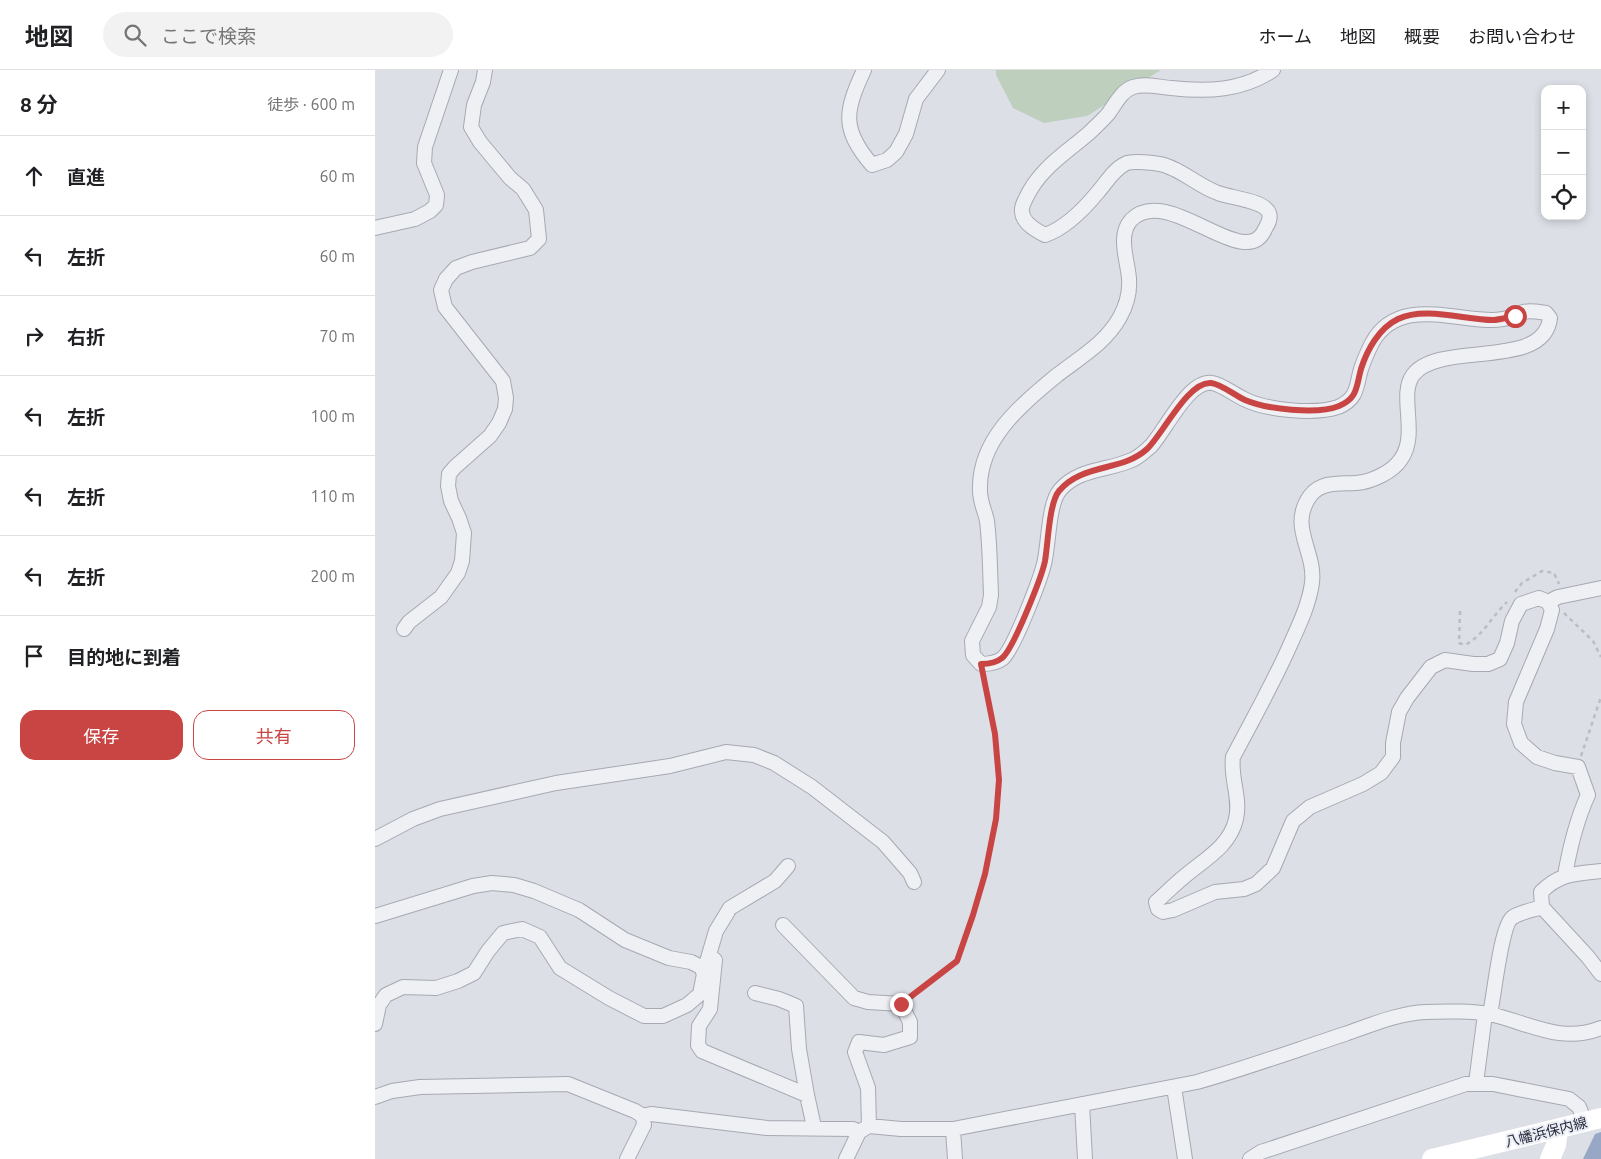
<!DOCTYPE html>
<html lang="ja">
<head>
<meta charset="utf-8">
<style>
	body { margin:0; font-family:Ubuntu,"Noto Sans JP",sans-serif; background:#f2f2f2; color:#202124 }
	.controls { position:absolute; right:15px; top:15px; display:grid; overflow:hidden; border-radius:10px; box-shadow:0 2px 8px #0003 }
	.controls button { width:45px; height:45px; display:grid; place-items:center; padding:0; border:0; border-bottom:1px solid #e0e0e0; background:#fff; color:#202124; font:25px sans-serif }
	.stop { position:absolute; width:15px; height:15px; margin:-11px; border:4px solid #c84544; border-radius:50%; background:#fff }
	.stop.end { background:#c84544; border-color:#fff; box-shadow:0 1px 5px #0008 }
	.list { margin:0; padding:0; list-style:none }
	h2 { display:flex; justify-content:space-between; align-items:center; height:65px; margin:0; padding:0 20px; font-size:21px }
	h2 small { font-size:16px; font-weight:400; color:#757577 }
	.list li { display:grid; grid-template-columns:32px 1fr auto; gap:15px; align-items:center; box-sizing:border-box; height:80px; padding:0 20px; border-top:1px solid #e0e0e0 }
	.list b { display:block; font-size:19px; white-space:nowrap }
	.list em { font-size:16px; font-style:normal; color:#757577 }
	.actions { display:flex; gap:10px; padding:15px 20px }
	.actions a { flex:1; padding:11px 0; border:1px solid #c84544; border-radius:15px; text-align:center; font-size:18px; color:#c84544 }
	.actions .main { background:#c84544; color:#fff }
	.icon { flex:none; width:28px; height:28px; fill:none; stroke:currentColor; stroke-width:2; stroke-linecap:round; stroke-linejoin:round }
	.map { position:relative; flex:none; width:1226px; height:1089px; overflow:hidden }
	header { display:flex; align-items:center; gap:30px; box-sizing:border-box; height:70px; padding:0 25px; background:#fff; border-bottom:1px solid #e0e0e0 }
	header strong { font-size:24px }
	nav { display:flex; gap:28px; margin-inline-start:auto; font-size:18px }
	.search { width:350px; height:45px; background:#f2f2f2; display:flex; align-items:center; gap:12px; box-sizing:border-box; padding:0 18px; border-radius:28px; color:#757577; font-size:19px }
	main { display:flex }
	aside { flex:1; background:#fff }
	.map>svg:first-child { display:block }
	.green { fill:#bfcfbe }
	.water { fill:#98a7c5 }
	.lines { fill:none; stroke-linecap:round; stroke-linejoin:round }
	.street-casing { stroke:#a6a9b3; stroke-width:16 }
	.path { stroke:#bbbdc4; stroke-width:2.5; stroke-dasharray:4 4; stroke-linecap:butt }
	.street { stroke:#eff0f4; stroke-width:14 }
	.secondary { stroke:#fff; stroke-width:20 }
	.route { stroke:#c84544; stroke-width:6 }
	.labels { text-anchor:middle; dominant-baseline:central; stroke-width:4; stroke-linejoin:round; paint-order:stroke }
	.street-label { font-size:14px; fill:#272b3c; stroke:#ebeef4 }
</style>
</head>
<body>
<header>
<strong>地図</strong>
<div class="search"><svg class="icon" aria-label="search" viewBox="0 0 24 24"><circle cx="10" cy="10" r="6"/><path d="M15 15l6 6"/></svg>ここで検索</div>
<nav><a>ホーム</a><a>地図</a><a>概要</a><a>お問い合わせ</a></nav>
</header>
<main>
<aside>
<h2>8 分<small>徒歩 · 600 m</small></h2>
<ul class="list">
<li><svg class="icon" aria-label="ahead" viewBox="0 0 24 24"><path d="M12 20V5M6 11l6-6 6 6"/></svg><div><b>直進</b></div><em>60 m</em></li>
<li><svg class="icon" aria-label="left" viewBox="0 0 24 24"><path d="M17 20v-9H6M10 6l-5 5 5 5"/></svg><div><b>左折</b></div><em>60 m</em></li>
<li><svg class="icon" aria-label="right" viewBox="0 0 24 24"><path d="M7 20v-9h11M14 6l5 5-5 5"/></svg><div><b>右折</b></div><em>70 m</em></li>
<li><svg class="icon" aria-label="left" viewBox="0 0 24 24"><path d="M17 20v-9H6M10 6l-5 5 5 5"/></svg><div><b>左折</b></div><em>100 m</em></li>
<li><svg class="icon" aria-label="left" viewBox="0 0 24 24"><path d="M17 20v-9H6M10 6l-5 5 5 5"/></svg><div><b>左折</b></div><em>110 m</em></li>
<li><svg class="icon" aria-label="left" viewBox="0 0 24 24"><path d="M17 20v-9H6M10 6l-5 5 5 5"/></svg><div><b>左折</b></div><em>200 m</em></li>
<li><svg class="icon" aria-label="arrive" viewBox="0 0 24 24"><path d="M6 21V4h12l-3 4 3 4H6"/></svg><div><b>目的地に到着</b></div></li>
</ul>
<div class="actions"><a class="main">保存</a><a>共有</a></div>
</aside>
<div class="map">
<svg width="1226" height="1089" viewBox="0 0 1226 1089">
	<rect width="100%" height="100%" fill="#dcdfe6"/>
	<!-- green -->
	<path class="green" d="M 621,0 L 786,0 L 712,46 L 669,53 L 638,38 L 621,5 Z"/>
	<!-- water -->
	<path class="water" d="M 1226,1062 L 1226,1089 L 1208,1089 L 1220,1064 Z"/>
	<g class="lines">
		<defs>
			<path id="street" d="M 489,0 C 470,41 466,59 497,95 L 512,90 L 521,82 L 531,64 L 541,29 L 563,0
				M 898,0 C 867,21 832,22 796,18 C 784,17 770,13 758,17 C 746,21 740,35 733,44 C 727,51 720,57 714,63 C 691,83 664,99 651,128 C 649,132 646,137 647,142 C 648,153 660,160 670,165 C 691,158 709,139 723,122 C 731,113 739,99 750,94 C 756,90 782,93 789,95 C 809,101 823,116 843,123 C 855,128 889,130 894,143 C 896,149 893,154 890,159 C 870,205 793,112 756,150 C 742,166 753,191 754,209 C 755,222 751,236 745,247 C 730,274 704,288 681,306 C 645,336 603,370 605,421 C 605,432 610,441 612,451 C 615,476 615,501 616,525 L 614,537 L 597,571 L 598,585 L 606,594 C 614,594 622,593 628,588 C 639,578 665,510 669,494 C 674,475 673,434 685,420 C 704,398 732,401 757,390 C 764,387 770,381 776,376 C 790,361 814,309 837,313 C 846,314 860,325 869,329 C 890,340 940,345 963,337 C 983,329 981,316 986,299 C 989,290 993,281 997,273 C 1022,227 1077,250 1117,250 C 1124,250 1134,248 1141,246 C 1143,245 1145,243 1148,242 C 1156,240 1164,242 1171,243 L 1175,248 C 1169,301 1064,270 1038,305 C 1023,325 1044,364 1026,389 C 1018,402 996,412 981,413 C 965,414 946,411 935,426 C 913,457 941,481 937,513 C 934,534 925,553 916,573 C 899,612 878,649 858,687 C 855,708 866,728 861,749 C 855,776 830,789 810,806 C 800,814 791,823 781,832 L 783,839 L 788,842 L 798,840 L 840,822 L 869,819 L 881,814 L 898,798 L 918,751 L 935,737 L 988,714 L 1006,703 L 1018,687 L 1018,673 L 1024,642 L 1032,628 L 1056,597 L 1070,590 L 1098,594 L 1113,594 L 1125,589 L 1132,573 L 1137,551 L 1146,534 L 1164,528 L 1173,532 L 1177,540 L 1172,559 L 1141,632 L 1139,654 L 1146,673 L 1162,687 L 1180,693 L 1203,697 L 1213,725 C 1201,751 1195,777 1190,805
				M 0,158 L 40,149 L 55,141 L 61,135 L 62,125 L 49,93 L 50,77 L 76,0
				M 1173,532 L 1183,527 L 1226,518
				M 29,559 L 34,552 L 66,527 L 83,503 L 87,491 L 89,463 L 84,448 L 76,431 L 73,416 L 74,404 L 80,397 L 115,366 L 124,353 L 130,339 L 131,328 L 128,311 L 70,237 L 66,220 L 71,209 L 81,198 L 97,192 L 155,178 L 164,169 L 161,140 L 148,119 L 135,108 L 105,72 L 96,57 L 99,35 L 108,12 L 110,0
				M 0,769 L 38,749 L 65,739 L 181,713 L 295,696 L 351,682 L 379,685 L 399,693 L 437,717 L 508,772 L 535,803 L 539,812
				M 1226,801 C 1200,804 1185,803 1166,822 L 1167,837 L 1213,887 L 1226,904
				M 0,846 L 98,816 L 117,813 L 139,815 L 159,821 L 204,840 L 250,870 L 294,888 L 316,892 L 326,897 L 329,904 L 325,924 L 312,935 L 288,946 L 269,946 L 234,928 L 185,898 L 165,867 L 147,859 L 128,863 L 113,881 L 99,903 L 83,911 L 61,918 L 28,917 L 11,925 L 4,935 L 0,954
				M 408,855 L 479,928 L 493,932 L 526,934 L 535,952 L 535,967 L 509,975 L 484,972 L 480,982 L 493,1018 L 494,1056
				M 335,886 L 340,890 L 335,939 L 324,956 L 323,975 L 327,981 L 432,1025 L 424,979 L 421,936 L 404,929 L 380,923
				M 331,895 L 341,861 L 355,838 L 400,811 L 413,796
				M 1115,944 C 1119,927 1126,854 1138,847 C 1146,842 1158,840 1167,837
				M 1101,1013 L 1110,944
				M 799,1017 L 810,1089
				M 432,1025 L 439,1057
				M 0,1027 L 17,1021 L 45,1017 L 193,1014 L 260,1041 L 268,1046 L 276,1044 L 392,1058 L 478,1059 L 484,1062
				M 707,1034 L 710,1089
				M 578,1059 L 580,1089
				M 252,1089 L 269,1055 L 268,1046
				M 471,1089 L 484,1062 L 494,1056 L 526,1059 L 578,1059 L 822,1012 C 872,998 921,980 970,964 C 996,955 1024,943 1051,942 C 1068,941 1099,941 1115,944 C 1154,953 1186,974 1226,958
				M 875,1089 L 886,1082 L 1091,1014 L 1118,1014 L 1194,1029 L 1204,1037 L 1210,1052"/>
		</defs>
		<!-- street casing -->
		<use href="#street" class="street-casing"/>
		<!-- path -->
		<path class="path" d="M 1140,522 L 1147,513 L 1167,501 L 1179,503 L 1184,514
			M 1085,541 L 1084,573 L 1090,575 C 1108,566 1117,546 1132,532
			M 1189,543 L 1218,571 L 1226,587
			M 1206,686 L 1226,627
			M 536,927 L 581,891 L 599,845 L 610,804 L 621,749 L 624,710 L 620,664 L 609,607"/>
		<!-- street -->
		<use href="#street" class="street"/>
		<!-- secondary -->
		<path class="secondary" d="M 1057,1089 L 1226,1048
			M 1175,1089 L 1181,1075 L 1183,1059"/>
	</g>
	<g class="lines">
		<!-- route -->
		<path class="route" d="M 526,934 L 582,891 L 598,845 L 610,804 L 621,749 L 624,710 L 620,664 L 606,594 C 613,594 621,593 627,588 C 638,580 667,506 670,491 C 673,474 674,433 684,421 C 707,393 747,402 772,379 C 788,364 813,311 836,313 C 846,314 861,326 870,330 C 891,339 942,345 964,336 C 983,328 981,317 986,299 C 992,280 1004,258 1023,249 C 1050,236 1090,250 1118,250 C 1125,250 1133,247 1140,246"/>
	</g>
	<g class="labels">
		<!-- street labels -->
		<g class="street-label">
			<text transform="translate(1171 1062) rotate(-14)">八幡浜保内線</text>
		</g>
	</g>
</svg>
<div class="controls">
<button>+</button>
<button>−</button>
<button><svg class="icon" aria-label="locate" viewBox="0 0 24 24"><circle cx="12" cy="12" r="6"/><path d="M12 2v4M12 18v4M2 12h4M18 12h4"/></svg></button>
</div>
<div class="stop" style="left:1140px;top:246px"></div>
<div class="stop end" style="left:526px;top:934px"></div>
</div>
</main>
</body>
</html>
